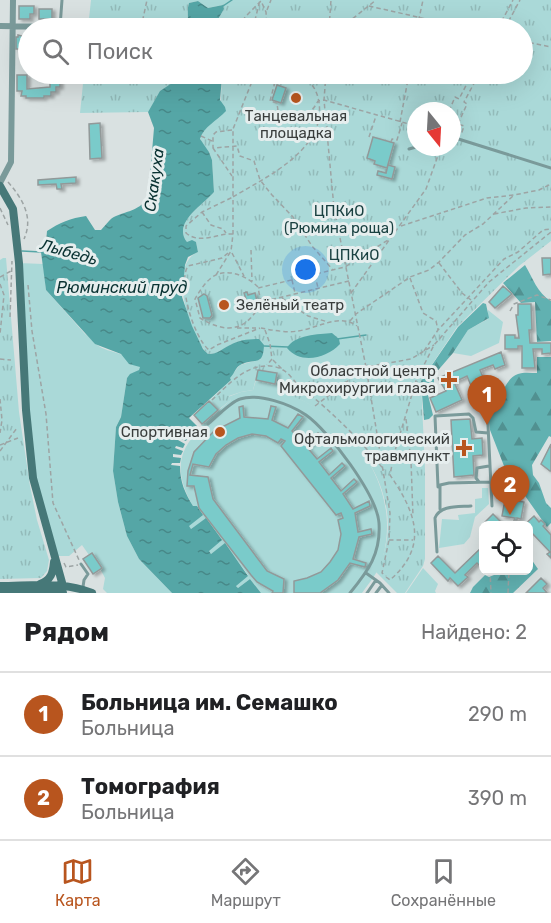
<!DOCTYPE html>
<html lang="ru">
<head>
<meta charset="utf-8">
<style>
	body { margin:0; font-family:Rubik,sans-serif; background:#f6f6f6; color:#202124 }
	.controls { position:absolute; right:18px; bottom:18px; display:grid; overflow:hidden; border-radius:9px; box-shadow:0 6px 24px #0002 }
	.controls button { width:54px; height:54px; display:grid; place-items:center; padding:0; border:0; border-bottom:2px solid #e0e0e0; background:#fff; color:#202124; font:30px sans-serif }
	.compass { position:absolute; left:407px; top:102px; width:54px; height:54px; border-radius:50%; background:#fff; box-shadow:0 6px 24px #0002; rotate:162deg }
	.you { position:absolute; left:306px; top:270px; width:21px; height:21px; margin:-15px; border:4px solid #fff; border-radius:50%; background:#1a73e8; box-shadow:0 0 0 9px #1a73e833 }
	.badge { display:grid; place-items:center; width:39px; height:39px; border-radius:50%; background:#b8551e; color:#fff; font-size:20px; font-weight:700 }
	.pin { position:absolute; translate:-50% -50px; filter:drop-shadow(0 2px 3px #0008) }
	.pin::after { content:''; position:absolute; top:32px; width:21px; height:18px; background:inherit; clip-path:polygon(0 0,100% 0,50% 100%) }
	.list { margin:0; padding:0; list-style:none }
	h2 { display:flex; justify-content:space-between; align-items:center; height:78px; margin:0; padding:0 24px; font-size:26px }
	h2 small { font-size:20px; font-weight:400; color:#757577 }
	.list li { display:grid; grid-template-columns:39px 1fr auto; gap:18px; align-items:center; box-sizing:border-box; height:84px; padding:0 24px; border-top:2px solid #e0e0e0 }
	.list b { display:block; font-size:22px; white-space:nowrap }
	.list p { margin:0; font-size:20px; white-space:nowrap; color:#757577 }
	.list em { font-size:20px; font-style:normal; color:#757577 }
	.icon { flex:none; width:33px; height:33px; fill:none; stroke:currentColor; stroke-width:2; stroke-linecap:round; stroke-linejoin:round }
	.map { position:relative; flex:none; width:551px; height:593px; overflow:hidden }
	.search { position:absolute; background:#fff; box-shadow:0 6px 24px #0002; left:18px; right:18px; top:18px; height:66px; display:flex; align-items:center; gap:15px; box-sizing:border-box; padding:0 21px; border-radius:33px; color:#757577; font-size:22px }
	.sheet { height:246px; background:#fff }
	nav { display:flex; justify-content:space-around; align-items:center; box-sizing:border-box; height:84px; border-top:2px solid #e0e0e0; background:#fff; font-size:16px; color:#757577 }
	nav a { display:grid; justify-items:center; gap:3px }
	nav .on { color:#b8551e }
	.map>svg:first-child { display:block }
	.green { fill:#aad9d8 }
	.forest { fill:url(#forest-firs) }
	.park { fill:url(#park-tufts); fill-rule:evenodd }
	.water { fill:url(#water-ripples) }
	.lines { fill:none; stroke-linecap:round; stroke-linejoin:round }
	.stream { stroke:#55a6a6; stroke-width:1.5 }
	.building { fill:#7acbca; stroke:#929999; stroke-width:1.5; filter:url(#shadow) }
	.path { stroke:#9da4a4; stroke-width:1.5; stroke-dasharray:4.5 3; stroke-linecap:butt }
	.lane { stroke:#7a9a9a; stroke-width:3 }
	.street { stroke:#7a9a9a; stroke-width:6 }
	.secondary { stroke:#467878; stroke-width:8 }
	.poi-dot { fill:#b8551e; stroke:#e6eeee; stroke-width:2 }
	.labels { text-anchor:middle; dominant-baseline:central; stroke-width:6; stroke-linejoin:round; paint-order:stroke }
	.poi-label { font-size:15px; fill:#393d3c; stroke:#e6eeee; text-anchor:end }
	.park-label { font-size:15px; fill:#1a4141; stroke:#e6eeee }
	.water-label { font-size:16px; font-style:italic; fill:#093232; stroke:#e6eeee }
</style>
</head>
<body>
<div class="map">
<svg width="551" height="593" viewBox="0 0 551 593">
	<defs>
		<pattern id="forest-firs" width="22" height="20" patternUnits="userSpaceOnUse" patternTransform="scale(1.5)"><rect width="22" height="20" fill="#61b1b1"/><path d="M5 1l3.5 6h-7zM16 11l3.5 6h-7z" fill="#519191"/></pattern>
		<pattern id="park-tufts" width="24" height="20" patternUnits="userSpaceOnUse" patternTransform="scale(1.5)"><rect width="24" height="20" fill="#aad9d8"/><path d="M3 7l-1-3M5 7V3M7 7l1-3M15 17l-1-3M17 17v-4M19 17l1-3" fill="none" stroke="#93bbba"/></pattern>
		<pattern id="water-ripples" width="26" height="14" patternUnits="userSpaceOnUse" patternTransform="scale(1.5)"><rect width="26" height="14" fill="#55a6a6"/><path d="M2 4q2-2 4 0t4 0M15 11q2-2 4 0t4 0" fill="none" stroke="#478888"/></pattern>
		<filter id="shadow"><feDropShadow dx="3" dy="2" stdDeviation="1.5" flood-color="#0004"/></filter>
	</defs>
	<rect width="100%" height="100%" fill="#d9e1e1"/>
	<!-- green -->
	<path class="green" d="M 19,263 L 43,264 L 46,290 L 85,334 C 90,337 92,341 96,344 C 103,350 112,351 120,354 C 127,356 133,364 141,367 L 139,370 L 127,378 L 121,417 L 116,427 L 113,471 L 118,502 L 127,536 L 139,559 L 172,593 L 107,593 L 103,589 L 105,578 L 92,553 L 89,555 L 82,545 L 69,556 L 58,556 L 33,478 Z
		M 488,310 L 503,322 L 499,343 L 471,356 L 453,353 L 468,330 L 488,319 Z
		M 256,380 L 277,384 L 276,390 C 346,410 403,483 383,557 C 380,570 370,582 362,593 L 261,593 L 250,579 L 238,588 L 236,585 L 248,575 L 225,544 L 211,554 L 209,551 L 205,519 L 191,529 L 188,526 L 197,506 L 193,506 C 176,477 174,451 203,427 L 201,425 L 231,400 L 228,397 L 241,392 L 253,390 Z
		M 482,488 L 488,488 L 489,504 L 475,517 L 470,537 L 464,544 L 439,548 L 442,519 L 459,520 L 458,515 L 475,513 L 475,499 L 482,498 Z
		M 423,568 L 438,584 L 435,591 L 436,593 L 406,593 Z"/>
	<!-- forest -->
	<path class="forest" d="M 525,265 C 533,278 537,293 551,301 L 551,341 L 537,342 L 535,302 L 521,303 L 503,283 Z
		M 483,303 L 486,304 L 489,318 L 468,330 L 453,353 L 434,375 L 434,383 L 427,391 L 433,415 L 429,419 L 424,420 L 421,381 L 458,327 Z
		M 537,357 L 551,357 L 551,437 L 549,436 L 532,465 L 533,475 L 539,483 L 546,503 L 551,508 L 551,523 L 547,527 L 504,466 L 490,430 L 488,415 C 500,404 504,378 518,374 C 523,372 531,373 537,373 Z
		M 529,556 L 538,569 L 513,593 L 470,593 L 473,587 L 485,575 L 489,577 L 494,575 L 496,571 L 528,570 Z"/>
	<!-- park -->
	<path class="park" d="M 91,0 L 551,0 L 551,241 L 519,266 L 457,327 L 421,381 L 425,469 L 425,559 L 423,566 L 405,593 L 397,593 L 376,572 C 416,497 348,410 275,390 L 276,373 L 258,370 L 253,390 L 241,392 L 229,396 L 231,400 L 218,410 L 209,401 L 231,380 L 229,378 L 240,365 L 261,359 L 232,344 L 217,353 L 208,354 C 189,335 167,265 198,252 L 196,242 L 187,242 C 172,223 203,205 214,192 L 212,160 L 209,152 L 200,140 C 202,131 211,120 220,117 L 222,78 L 220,74 L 522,74 L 522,28 L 213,28 L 224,9 L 223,5 L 208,8 L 198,1 L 189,3 C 186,12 190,20 186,28 L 88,28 ZM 416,111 L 452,111 L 452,147 L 416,147 Z
		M 84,74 L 179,74 L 175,81 L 160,92 L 148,112 L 80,113 Z
		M 3,258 L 6,258 L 19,412 L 30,486 L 37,520 L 49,560 L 47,571 L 41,578 L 0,579 L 0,260 Z"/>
	<!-- water -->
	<path class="water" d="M 198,1 L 208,8 L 223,5 L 224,9 L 213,28 L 186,28 C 190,20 186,12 189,3 Z
		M 179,74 L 220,74 L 222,77 L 220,100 L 225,107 L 226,111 C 217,121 204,126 200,139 L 209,152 L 212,160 L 214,192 C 203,205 172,223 187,242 L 192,240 L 196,242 L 198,252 L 188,257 L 185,265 L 182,297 L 192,326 L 203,349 L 208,354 C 218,354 222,349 230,345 C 239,340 249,339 259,339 L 264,345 C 263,366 257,358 242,364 C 235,367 235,373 230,378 L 231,380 L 189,418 L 197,426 L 190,435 L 183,430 L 182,432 L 188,437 L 186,441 L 179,438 L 178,440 L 185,444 L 183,448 L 176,446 L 175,448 L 183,451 L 181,455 L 173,454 L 173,457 L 181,458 L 180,463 L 172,463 L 171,465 L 180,466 C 180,482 185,493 193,506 L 197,506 L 203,515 L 189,526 L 191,529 L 206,518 L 222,540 L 209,551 L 211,554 L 225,543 L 248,576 L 236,586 L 238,588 L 250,579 L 261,593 L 172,593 L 139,559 L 127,536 L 118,502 L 113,471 L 116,427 L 121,417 L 127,378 L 130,374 L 139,370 L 140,367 L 129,364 L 121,354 L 95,344 L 46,290 L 41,252 L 46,243 L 47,231 C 59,223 71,218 86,216 L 95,230 L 101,230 C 106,225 110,218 116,216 C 131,210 136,211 148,199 L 154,128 L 148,112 L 160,91 L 175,81 Z
		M 332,333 L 339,339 L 340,344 C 327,358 301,365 287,348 C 294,335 319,334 332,333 Z"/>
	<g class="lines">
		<!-- stream -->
		<path class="stream" d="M 223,6 L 232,0
			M 22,251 L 41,252
			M 337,339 L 366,335
			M 264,346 L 288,347"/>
	</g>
	<!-- building -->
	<path class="building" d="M 19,6 L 34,6 L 34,14 L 30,14 L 30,19 L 19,19 Z
		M 39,9 L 52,9 L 52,19 L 39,19 Z
		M 18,35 L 26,37 L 26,45 L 23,45 L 23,49 L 16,49 L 16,37 L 18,37 Z
		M 17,75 L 27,75 L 27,89 L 50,87 L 50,77 L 60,77 L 60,87 L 56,87 L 56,92 L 51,92 L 51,96 L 44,96 L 44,98 L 26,98 L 26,96 L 21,96 L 22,91 L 17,91 Z
		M 277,85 L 286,88 L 281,103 L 272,100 Z
		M 100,123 L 102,158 L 90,159 L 89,124 Z
		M 373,137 L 394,143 L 387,168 L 374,164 L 375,161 L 367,158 Z
		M 388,165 L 395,167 L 392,179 L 377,175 L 378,171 L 386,173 Z
		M 76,177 L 76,183 L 61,184 L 62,189 L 57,189 L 56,184 L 38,185 L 38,180 Z
		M 542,258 L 551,258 L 551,274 L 543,275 Z
		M 503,286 L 512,294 L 495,308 L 489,302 Z
		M 247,292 L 248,295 L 255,293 L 257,301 L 250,301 L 251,304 L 248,305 L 244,293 Z
		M 204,294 L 207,296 L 212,315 L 210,318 L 203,318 L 198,298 Z
		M 518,304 L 531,304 L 532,330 L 529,330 L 530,343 L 551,343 L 551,353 L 542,354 L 542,349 L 533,349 L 535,368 L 522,368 L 522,346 L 518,346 L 518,349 L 505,349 L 505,335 L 515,335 L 515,338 L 519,338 L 516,315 L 518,315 Z
		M 501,352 L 505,365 L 495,369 L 493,365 L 480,370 L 487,387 L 474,393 L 467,376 L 454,382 L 462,400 L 436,412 L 430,398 L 446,391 L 438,378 Z
		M 258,370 L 277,373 L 275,384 L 256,380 Z
		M 209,401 L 218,410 L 202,424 L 194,415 Z
		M 243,406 L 244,417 L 268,419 L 271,406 L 276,407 L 272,420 L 288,428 L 298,414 L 303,417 L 292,431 L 304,444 L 318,433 L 321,436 L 307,447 L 317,459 L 331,448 L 333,451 L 319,462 L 329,475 L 342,463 L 345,466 L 331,478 L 341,491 L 354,479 L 357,482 L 343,494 L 353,509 L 369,501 L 370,506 L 355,513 L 358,532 L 371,529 L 372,534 L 359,537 L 353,559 L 366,563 L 365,567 L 350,563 L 338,580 L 320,593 L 294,593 L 294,581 L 307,578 L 321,572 L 330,562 L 338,550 L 341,534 L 338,520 L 343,518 L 341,513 L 336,515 L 281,446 L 285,441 L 281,439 L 278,443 L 266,436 L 252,434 L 238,438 L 226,445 L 216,454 L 209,467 L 193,464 L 190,475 L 208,477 L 213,499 L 267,571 L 284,579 L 283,593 L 272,593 L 273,591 L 257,582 L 251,575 L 199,508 L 194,486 L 187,486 L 188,471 L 194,452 L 214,431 L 240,418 L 239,407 Z
		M 470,419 L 472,439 L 482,438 L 483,455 L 473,456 L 474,475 L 454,477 L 451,420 Z
		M 551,444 L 551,471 L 550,471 L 541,464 Z
		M 510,496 L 518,497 L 518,501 L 524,502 L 521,519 L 517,518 L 517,520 L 514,520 L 515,518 L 502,516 L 504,505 L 508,505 Z
		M 493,514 L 505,526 L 482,525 Z
		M 534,516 L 539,522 L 541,520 L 545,524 L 543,526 L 551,535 L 551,558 L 547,554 L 550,552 L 531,532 L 528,534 L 528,526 L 523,526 Z
		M 484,545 L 484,565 L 482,563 L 480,566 L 477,563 L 465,575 L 468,577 L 458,586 L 450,578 L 448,581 L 431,563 L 438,556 L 455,573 Z
		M 92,553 L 102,568 L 93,574 L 83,559 Z
		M 541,578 L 547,584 L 543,588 L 547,593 L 526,593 Z"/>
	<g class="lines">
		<!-- path -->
		<path class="path" d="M 369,6 L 466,28
			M 267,10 L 271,0
			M 141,28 L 147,0
			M 240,28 L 245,17 L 261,1 L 266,12 L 267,28
			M 253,28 L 260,0
			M 329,28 L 331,0
			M 341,28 L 376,0
			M 417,28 L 423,0
			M 495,28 L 502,28
			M 498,28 L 513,0
			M 505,28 L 520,0
			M 522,41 L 551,47
			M 268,74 L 274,76 L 275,80
			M 326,74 L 324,100 L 334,208 L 366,367 L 390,513 L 389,540 L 382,573 L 386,576
			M 131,82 L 133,74
			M 449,111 L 455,97 L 459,99 L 472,74
			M 400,122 L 409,74
			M 452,122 L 464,126 L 461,135
			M 458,124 L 467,104 L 464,102 L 479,74
			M 232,130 L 216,132 L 213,135 L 213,148 L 237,146 L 240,156 L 254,161 L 260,180 L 272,195 L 293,217 L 312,246 L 333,270
			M 201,136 L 212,141
			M 369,137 L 376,116
			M 391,142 L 392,139 L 397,140 L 402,123
			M 213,148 L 232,176
			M 8,182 C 22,198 34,217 24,239
			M 0,208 L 8,225
			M 202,212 L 211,225 L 223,229 L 226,233
			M 494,214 L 526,208 L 551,207
			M 401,226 L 487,198 L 514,195 L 539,190 L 551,184
			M 233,234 C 217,233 200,245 186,233 L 186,226 L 202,212 L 233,197 L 233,129 L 255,74
			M 251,250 L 252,281
			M 228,253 L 222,258 L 188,266 C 177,283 194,338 209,350 L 217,345 L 260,328
			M 232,253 L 244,276
			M 439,263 L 462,293 L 471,300
			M 216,275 L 231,251 L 233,234 L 233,197 C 261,180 300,162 315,131 C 327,106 315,63 281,83 L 275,82 L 270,101 L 277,103 L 278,111 C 292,127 310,117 318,101 L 324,100 L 416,126
			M 315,275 L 318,288
			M 0,277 L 11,271
			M 410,278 L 423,313 L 436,321 L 438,330
			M 292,280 L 295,293
			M 349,281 L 261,302 L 258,288 L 345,267 L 388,240
			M 0,284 L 4,295 L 0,334
			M 28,285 L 32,331 L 46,414 L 53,503 L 79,560
			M 258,287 C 246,275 224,266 210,279 C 204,284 199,292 195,299 L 200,318 C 226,334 247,332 261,302
			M 351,293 L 426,189 L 441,147
			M 282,298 L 308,316 L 328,322
			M 510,311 L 514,304 L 537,295 L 551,300
			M 10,317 L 12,261
			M 350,321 L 356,314 L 410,277 L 429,270 L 439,262 L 465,235 L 483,224 L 514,195
			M 237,328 L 256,328
			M 261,328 C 271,330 287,333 298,331 C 318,328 340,313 357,326
			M 265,330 L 270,344 L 272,359 L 267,365
			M 424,351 L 438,330 L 504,259 L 518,252 L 543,230 L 551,229
			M 0,359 L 11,360
			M 273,360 L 282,369
			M 0,399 L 2,420 L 0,433
			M 212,400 C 227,386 243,367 265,366 C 269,365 279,367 283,370 C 289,373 294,381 299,386 C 328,408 362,441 384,470
			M 315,406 L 366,367 L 411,359 L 434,345
			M 406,419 L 411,461 L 413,516
			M 0,445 L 18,438
			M 0,451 L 17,428
			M 389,540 L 413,540
			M 64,563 L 66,567 L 78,565
			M 490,570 L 491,593
			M 386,577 L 390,580 C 429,546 416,513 390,475 L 394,454 L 416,381 L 434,345 L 489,282 L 551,232
			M 508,593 L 509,570"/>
		<!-- lane -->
		<path class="lane" d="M 60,27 L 62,0
			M 452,137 L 551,168
			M 409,149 L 416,147
			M 487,405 L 492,506
			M 208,424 C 215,418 232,401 240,399 C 259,393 290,404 306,415 C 329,431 377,495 379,523 C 381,554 368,571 350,593
			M 479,482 L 476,478 L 477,468 L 489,466
			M 438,487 L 435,416 L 469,414 L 473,418 L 476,432 L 488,433
			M 440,509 L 440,485 L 449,483 L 490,482
			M 437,552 L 435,518 C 440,505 458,507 471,506
			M 81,564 L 88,574 L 84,580 L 83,587
			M 366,573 L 380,583 L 389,593
			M 367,593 L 376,580
			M 376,593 L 382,585"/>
		<!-- street -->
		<path class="street" d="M 0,26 L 60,27
			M 0,183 L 11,162 L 13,0"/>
		<!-- secondary -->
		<path class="secondary" d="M 0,186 L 13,209 L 19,263 L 26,410 L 33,478 L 63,586
			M 40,584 C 51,580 53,573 54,562
			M 0,586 C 30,586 64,581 92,593
			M 0,593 L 63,593"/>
	</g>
	<!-- markers -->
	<g class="poi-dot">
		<circle cx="296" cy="98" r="6"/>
		<circle cx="224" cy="305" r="6"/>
		<path d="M446 371h6v6h6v6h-6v6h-6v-6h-6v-6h6z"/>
		<circle cx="220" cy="432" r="6"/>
		<path d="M461 439h6v6h6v6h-6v6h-6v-6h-6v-6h6z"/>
	</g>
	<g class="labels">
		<!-- poi labels -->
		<g class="poi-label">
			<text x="296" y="116" text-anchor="middle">Танцевальная<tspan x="296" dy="17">площадка</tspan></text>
			<text x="236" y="305" text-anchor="start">Зелёный театр</text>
			<text x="436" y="371">Областной центр<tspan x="436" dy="17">Микрохирургии глаза</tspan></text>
			<text x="208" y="432">Спортивная</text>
			<text x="450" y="439">Офтальмологический<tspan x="450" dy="17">травмпункт</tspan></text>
		</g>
		<!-- park labels -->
		<g class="park-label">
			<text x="339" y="211">ЦПКиО<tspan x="339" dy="17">(Рюмина роща)</tspan></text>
			<text x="354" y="255">ЦПКиО</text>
		</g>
		<!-- water labels -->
		<g class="water-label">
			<text transform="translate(154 180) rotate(-82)">Скакуха</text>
			<text transform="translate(69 252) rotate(16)">Лыбедь</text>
			<text x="122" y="287">Рюминский пруд</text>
		</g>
	</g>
</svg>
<div class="controls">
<button><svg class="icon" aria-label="locate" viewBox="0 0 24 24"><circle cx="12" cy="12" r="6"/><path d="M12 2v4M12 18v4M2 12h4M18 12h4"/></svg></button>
</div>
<svg class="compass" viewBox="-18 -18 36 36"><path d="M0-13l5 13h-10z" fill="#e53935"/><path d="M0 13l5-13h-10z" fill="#757577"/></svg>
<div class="you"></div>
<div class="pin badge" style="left:487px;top:425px">1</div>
<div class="pin badge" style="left:510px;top:515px">2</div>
<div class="search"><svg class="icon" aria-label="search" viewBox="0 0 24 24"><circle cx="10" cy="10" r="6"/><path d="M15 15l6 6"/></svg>Поиск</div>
</div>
<section class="sheet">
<h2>Рядом<small>Найдено: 2</small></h2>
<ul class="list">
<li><span class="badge">1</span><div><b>Больница им. Семашко</b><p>Больница</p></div><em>290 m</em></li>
<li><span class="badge">2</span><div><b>Томография</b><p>Больница</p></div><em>390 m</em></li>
</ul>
</section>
<nav>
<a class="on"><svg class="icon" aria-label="map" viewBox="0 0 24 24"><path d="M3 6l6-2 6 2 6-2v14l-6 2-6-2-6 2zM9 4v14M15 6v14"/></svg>Карта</a>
<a><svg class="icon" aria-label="directions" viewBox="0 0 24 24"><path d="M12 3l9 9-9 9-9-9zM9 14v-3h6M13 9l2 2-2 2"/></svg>Маршрут</a>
<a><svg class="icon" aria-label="saved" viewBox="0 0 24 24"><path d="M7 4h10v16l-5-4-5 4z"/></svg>Сохранённые</a>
</nav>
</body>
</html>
